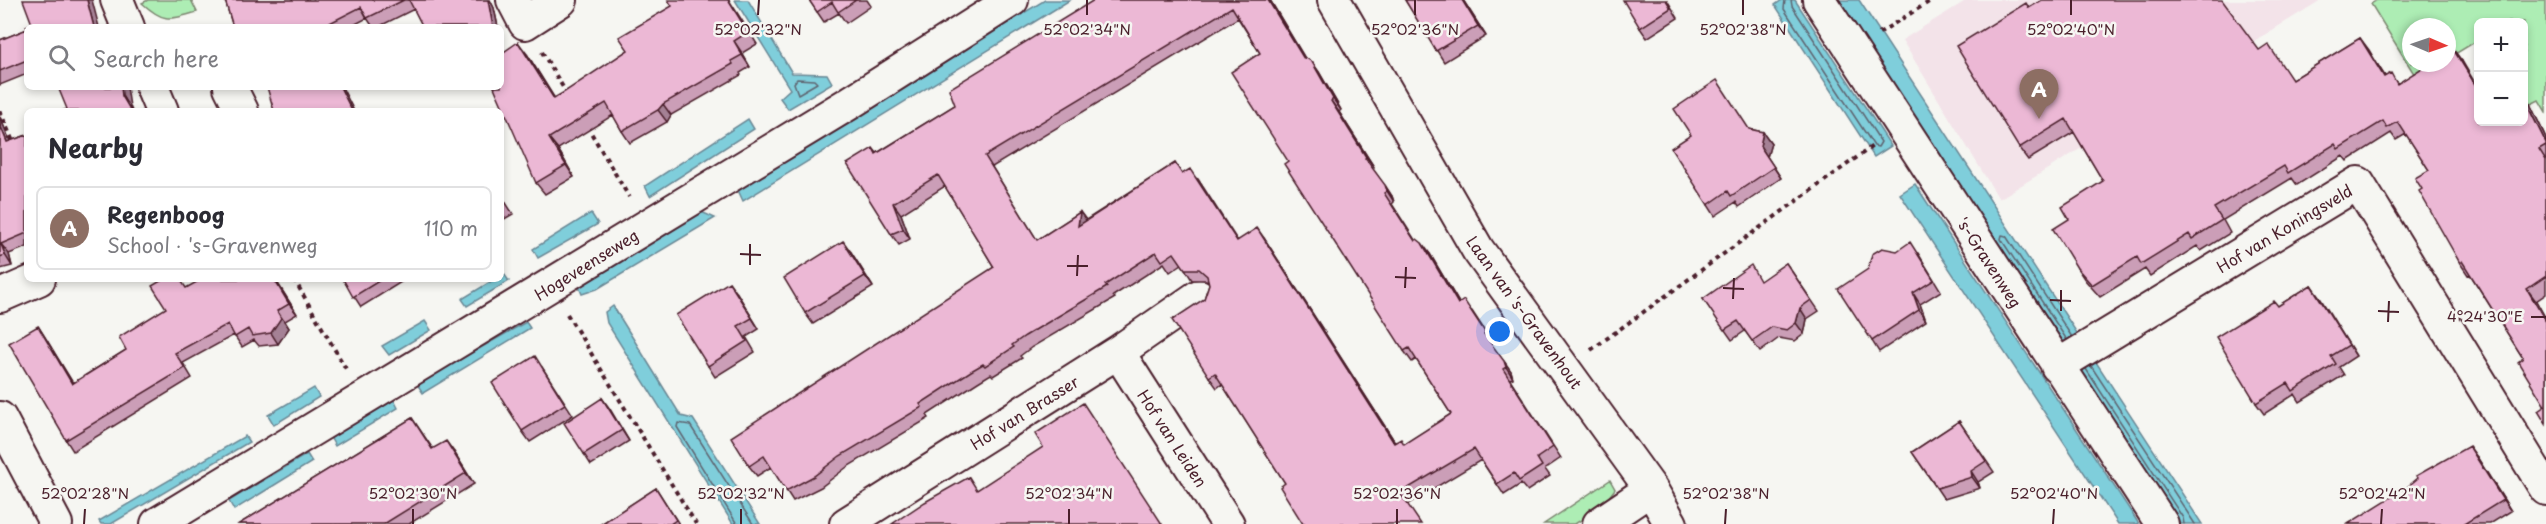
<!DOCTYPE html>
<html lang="en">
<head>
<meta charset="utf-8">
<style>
	body { margin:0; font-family:"Playpen Sans",sans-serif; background:#f7f7f7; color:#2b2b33 }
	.controls { position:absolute; right:18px; top:18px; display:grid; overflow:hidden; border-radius:9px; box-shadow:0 3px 9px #0003 }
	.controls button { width:54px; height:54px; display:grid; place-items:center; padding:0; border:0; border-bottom:2px solid #e1e1e2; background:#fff; color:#2b2b33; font:30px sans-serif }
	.compass { position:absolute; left:2402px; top:18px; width:54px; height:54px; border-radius:50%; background:#fff; box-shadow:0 3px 9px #0003; rotate:92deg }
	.you { position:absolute; left:1500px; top:332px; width:21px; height:21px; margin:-15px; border:4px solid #fff; border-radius:50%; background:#1a73e8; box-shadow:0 0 0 9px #1a73e833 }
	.badge { display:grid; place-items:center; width:39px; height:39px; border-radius:50%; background:#c8321e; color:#fff; font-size:20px; font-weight:700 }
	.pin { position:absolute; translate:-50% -50px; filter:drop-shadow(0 2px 3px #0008) }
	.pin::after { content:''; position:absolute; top:32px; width:21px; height:18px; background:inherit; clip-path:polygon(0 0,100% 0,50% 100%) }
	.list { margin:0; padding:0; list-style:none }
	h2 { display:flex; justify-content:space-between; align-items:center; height:78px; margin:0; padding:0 24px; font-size:26px }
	h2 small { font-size:20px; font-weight:400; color:#7c7c81 }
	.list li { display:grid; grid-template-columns:39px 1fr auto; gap:18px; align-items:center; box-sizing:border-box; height:84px; margin:0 12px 12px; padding:0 12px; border:2px solid #e1e1e2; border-radius:9px }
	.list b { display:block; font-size:22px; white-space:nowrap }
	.list p { margin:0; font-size:20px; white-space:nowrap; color:#7c7c81 }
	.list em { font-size:20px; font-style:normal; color:#7c7c81 }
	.icon { flex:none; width:33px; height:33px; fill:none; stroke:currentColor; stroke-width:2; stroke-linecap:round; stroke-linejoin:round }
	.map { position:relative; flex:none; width:2546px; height:524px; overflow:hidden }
	.search { position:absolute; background:#fff; box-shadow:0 3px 9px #0003; left:24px; top:24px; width:480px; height:66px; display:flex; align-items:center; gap:15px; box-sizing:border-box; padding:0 21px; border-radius:9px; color:#7c7c81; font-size:22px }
	.panel { position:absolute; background:#fff; box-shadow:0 3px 9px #0003; left:24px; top:108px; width:480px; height:174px; border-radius:9px }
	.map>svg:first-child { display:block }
	.built { fill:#f3e3e9 }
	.green { fill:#adedb4; stroke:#7c8670; stroke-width:1.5 }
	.water { fill:#7fcedb; stroke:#6a8895; stroke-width:1.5 }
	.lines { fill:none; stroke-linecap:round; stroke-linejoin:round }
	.shore { stroke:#5f6571; stroke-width:1.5 }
	.street-casing { stroke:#4a1f2b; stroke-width:36 }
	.path { stroke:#4a1f2b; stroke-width:4; stroke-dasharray:4.5 4.5; stroke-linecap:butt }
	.street { stroke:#f6f6f2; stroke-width:32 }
	.wall { fill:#cb9eb7; stroke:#4a1f2b; stroke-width:1.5; fill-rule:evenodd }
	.shaded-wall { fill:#a58195; stroke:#4a1f2b; stroke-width:1.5 }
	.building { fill:#ecb8d5; stroke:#4a1f2b; stroke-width:1.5; fill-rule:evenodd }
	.ticks { fill:none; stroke:#4a1f2b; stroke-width:2 }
	.labels { text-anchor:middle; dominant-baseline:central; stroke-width:5; stroke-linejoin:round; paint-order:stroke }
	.street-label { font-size:16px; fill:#4a1f2b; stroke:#f6f6f2 }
	.ticks-label { font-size:15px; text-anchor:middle; fill:#4a1f2b; stroke:#f6f6f2; stroke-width:5; stroke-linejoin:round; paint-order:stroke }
</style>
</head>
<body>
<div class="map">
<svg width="2546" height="524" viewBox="0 0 2546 524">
	<rect width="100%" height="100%" fill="#f6f6f2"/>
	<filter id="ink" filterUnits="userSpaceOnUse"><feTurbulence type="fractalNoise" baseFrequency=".0167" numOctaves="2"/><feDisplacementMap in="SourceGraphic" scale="12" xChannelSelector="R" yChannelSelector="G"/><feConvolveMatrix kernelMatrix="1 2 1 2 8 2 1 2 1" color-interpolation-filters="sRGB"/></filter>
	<g filter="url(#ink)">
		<!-- built -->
		<path class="built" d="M 1967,0 L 2321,0 L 1999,199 L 1902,40 Z"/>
		<!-- green -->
		<path class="green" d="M 148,0 L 191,0 L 197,12 C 169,20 164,23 142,3 Z
			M 2377,0 L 2546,0 L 2546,112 L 2539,100 L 2529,105 L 2524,97 L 2524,22 L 2478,22 L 2478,40 L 2447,59 L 2447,27 L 2411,27 L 2411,63 L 2440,63 L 2416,77 L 2371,4 Z
			M 1610,480 L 1615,489 L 1601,507 L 1575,524 L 1544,524 Z"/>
		<!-- water -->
		<path class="water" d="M 735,0 L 748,0 L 792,73 L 827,74 L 832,83 L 788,109 L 780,98 L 790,89 Z
			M 1045,0 L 1070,0 L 743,201 L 737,188 Z
			M 1782,0 L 1795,0 L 1891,146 L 1874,157 L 1775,5 Z
			M 1838,0 L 1859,0 L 2202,524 L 2180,524 Z
			M 748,119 L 754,129 L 650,196 L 645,186 Z
			M 1915,184 L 2139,524 L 2118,524 L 1900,194 Z
			M 699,211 L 715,218 L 597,289 L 582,294 L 579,287 L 581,283 Z
			M 591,213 L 598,224 L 538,258 L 533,249 Z
			M 504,274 L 509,281 L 467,306 L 462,299 L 495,279 L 501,279 Z
			M 613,306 L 681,416 L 693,419 L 760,524 L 733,524 L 607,323 L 605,312 Z
			M 425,321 L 431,330 L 389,355 L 382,346 Z
			M 526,322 L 530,328 L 423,393 L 417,384 Z
			M 314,388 L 319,397 L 274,425 L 268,415 Z
			M 394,400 L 398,408 L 335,446 L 330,437 Z
			M 245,436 L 249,442 L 111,524 L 101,524 L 99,521 Z
			M 307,454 L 312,462 L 234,510 L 229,501 Z"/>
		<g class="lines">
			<!-- shore -->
			<path class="shore" d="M 1785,0 L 1784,9 L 1874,146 L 1878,147 L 1881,142 L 1792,6 L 1791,0
				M 797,79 L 814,80 L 817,83 L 798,94 L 794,83 Z
				M 2067,340 L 2001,239 L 2002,235 L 2006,236 L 2072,337
				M 2091,366 L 2195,524
				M 2086,369 L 2183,518 L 2184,524
				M 737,524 L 677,427 L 678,423 L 690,425 L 753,524"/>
			<defs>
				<path id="street" d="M 117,0 L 128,27
					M 513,0 L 525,23 L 561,0
					M 1334,0 L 1478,250 L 1651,489 L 1671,524
					M 1819,0 L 2162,524
					M 152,87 L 162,111
					M 230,87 L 242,111
					M 0,296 L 39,279
					M 1118,352 L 1228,524
					M 2057,366 L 2358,183 L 2546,489
					M 0,418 L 56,524
					M 157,524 L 848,104 L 1012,0
					M 846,524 L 1118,352 L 1199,296
					M 1599,524 L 1651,489"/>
			</defs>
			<!-- street casing -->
			<use href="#street" class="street-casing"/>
			<!-- path -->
			<path class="path" d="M 1879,33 L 1932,0
				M 542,52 L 567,94
				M 0,111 L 14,144
				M 587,126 L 629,197
				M 294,279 L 346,369
				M 567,314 L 696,524
				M 1591,350 L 1874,145"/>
			<!-- street -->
			<use href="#street" class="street"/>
		</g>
		<!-- wall -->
		<path class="wall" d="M 225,0 L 490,0 L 494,8 L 498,27 L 423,27 L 414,9 L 378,27 L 373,27 L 367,18 L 350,27 L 233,27 Z
			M 729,0 L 757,44 L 742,53 L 750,67 L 740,73 L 741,75 L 671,115 L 667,122 L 630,143 L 622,131 L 613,115 L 558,149 L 574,177 L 545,194 L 536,183 L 527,54 L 554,98 Z
			M 809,0 L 867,0 L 871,6 L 846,23 L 839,13 L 824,22 Z
			M 1094,0 L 1270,0 L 1305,59 L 1312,62 L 1319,72 L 1341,110 L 1339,112 L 1374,167 L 1372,168 L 1392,196 L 1394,202 L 1392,204 L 1415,240 L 1430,254 L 1459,303 L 1472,311 L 1493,343 L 1491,344 L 1511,371 L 1513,378 L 1510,379 L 1561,458 L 1545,469 L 1550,476 L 1527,491 L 1521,484 L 1504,495 L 1481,460 L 1408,504 L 1285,483 L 1222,384 L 1217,388 L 1209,377 L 1204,299 L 1209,284 L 1209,282 L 1206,280 L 1192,280 L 1182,264 L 1170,272 L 1164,263 L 1113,296 L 1115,298 L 1032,347 L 1020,356 L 1022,358 L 993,376 L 991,374 L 978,382 L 927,415 L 929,418 L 847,467 L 821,487 L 793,501 L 771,467 L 757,476 L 749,466 L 994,267 L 945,186 L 901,214 L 910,239 L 899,245 L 891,234 L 873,148 L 877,153 L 955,105 ZM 1238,18 L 1260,53 L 1404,351 L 1412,362 L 1416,359 L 1451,414 L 1405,444 L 1395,442 L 1264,238 L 1237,240 L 1198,179 L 1182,174 L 1175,163 L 1086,220 L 1080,212 L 1037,240 L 992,167 Z
			M 1405,0 L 1463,0 L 1486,36 L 1444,62 Z
			M 1667,0 L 1678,18 L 1647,38 L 1640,28 Z
			M 2029,8 L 2259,50 L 2292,80 L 2360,38 L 2385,76 L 2398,83 L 2462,61 L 2478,122 L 2530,104 L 2546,138 L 2546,294 L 2536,301 L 2546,319 L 2546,424 L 2545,406 L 2523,358 L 2470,274 L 2468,275 L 2460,263 L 2422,189 L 2429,170 L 2406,134 L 2396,140 L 2391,133 L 2347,161 L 2343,156 L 2297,185 L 2292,178 L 2223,220 L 2230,233 L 2201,251 L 2197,246 L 2150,276 L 2145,269 L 2100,297 L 2085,280 L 2077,268 L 2069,219 L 2103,181 L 2074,132 L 2028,160 L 2019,148 Z
			M 27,29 L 27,74 L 0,85 L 0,40 Z
			M 0,117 L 10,141 L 27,135 L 27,247 L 9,254 L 12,266 L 0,269 Z
			M 1749,129 L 1763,132 L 1771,143 L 1767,157 L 1781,178 L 1739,207 L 1736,202 L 1715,216 L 1708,205 Z
			M 501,195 L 513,214 L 501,221 Z
			M 1897,251 L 1918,253 L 1941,291 L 1920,304 L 1926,321 L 1879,352 L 1872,341 Z
			M 851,252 L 873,287 L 813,324 L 805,313 Z
			M 1786,263 L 1819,311 L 1807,319 L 1804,334 L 1795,341 L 1779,338 L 1760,352 L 1745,331 L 1732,340 L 1703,299 L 1761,281 Z
			M 275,279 L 297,314 L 285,321 L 289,328 L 278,344 L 259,346 L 254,340 L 242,347 L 234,335 L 183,363 L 192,378 L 73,451 L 66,440 L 38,326 L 73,383 L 126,350 L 166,308 Z
			M 343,279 L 406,279 L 361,307 Z
			M 2311,285 L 2356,356 L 2339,367 L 2344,375 L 2300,402 L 2295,394 L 2264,414 L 2256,403 L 2278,306 Z
			M 737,293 L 759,329 L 746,337 L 755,352 L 715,377 L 708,366 Z
			M 542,367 L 573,415 L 530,442 L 522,431 Z
			M 602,398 L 629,441 L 591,465 L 584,454 Z
			M 412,418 L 433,449 L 454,452 L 474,484 L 409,524 L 239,524 Z
			M 1959,421 L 1994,472 L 1978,482 L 1980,488 L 1944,499 L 1912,452 Z
			M 2477,457 L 2511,511 L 2490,524 L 2348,524 Z
			M 656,488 L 679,524 L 601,524 Z"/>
		<!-- shaded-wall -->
		<path class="shaded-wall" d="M 87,0 L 92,0 L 99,27 L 94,27 Z
			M 488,0 L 490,0 L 494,8 L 498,27 L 493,27 Z
			M 1268,0 L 1270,0 L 1312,70 L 1290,36 Z
			M 1462,0 L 1463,0 L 1486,36 L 1478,26 Z
			M 2360,38 L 2369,50 L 2392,89 L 2384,77 Z
			M 734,41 L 742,53 L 750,67 L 742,55 Z
			M 518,42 L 527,54 L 562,110 L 554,99 Z
			M 2453,49 L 2462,61 L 2478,88 L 2478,89 Z
			M 1312,62 L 1319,72 L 1341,110 L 1333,99 Z
			M 121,87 L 127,87 L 130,106 L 132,111 L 131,111 L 122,96 Z
			M 340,87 L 342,87 L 354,111 L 352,111 Z
			M 2523,96 L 2530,104 L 2546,138 L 2546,143 Z
			M 1331,101 L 1339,112 L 1374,167 L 1366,157 Z
			M 663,104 L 671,115 L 667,122 L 658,110 Z
			M 0,117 L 15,153 L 7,142 L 0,125 Z
			M 1763,132 L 1771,143 L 1767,157 L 1781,178 L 1760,146 Z
			M 549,138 L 558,149 L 574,177 L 566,165 Z
			M 1385,185 L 1392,196 L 1394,202 L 1387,191 Z
			M 893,203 L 901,214 L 910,239 L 903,229 Z
			M 1080,212 L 1088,223 L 1078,226 Z
			M 1257,228 L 1264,238 L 1402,453 L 1394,443 Z
			M 843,241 L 851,252 L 873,287 L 865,276 Z
			M 1422,243 L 1430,254 L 1466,315 L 1458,304 Z
			M 1,244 L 9,254 L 12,266 L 5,255 Z
			M 274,279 L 275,279 L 297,314 L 289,304 Z
			M 729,282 L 737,293 L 759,329 L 752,318 Z
			M 2311,285 L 2319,296 L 2356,356 L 2349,345 Z
			M 2527,289 L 2536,301 L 2546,319 L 2546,322 Z
			M 1913,293 L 1920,304 L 1926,321 L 1919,310 Z
			M 1800,308 L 1807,319 L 1804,334 L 1796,323 Z
			M 277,311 L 289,328 L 278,344 L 271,333 Z
			M 38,326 L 45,337 L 79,394 L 72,384 Z
			M 1504,361 L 1511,371 L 1513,378 L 1506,367 Z
			M 602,398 L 610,409 L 629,441 L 622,430 Z
			M 446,441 L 454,452 L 474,484 L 466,473 Z
			M 2469,446 L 2477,457 L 2511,511 L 2503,500 Z
			M 1971,471 L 1978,482 L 1980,488 L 1972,477 Z"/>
		<!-- building -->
		<path class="building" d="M 23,0 L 87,0 L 94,27 L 27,27 L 27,28 L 26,26 L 32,24 Z
			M 225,0 L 404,0 L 367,18 L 361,7 L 322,27 L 233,27 Z
			M 409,0 L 488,0 L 493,27 L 423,27 Z
			M 668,0 L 728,0 L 748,32 L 734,41 L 742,55 L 731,61 L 733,64 L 663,104 L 658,110 L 622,131 L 606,103 L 549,138 L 566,165 L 536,183 L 494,87 L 501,87 L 501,54 L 518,42 L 554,99 L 628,50 L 619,37 L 672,6 Z
			M 809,0 L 856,0 L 838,12 L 832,2 L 817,12 Z
			M 1094,0 L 1268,0 L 1304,59 L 1306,58 L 1312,62 L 1333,99 L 1331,101 L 1366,157 L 1365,158 L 1385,185 L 1387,191 L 1384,193 L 1415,241 L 1417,239 L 1422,243 L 1458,304 L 1464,300 L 1485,332 L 1484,334 L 1504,361 L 1506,367 L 1503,369 L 1553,447 L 1537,458 L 1542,466 L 1519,481 L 1514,473 L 1497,484 L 1474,449 L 1400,493 L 1421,524 L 1303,524 L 1280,487 L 1285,483 L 1215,373 L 1209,377 L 1172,320 L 1204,299 L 1209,284 L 1207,276 L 1199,269 L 1185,269 L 1174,253 L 1162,261 L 1156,252 L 1105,285 L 1107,287 L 1025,336 L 1012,345 L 1014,347 L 985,366 L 983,364 L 971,371 L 920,404 L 922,407 L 840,456 L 814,476 L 786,491 L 764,456 L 749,466 L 731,437 L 994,267 L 938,175 L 893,203 L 903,229 L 891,234 L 847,164 L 873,148 L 876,154 L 955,105 L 949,89 ZM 1232,7 L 1260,53 L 1231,72 L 1288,161 L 1284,164 L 1342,254 L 1404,351 L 1409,348 L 1451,414 L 1404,444 L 1401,439 L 1394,443 L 1257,228 L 1237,241 L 1190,169 L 1182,174 L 1175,163 L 1078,226 L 1080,212 L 1037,240 L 985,156 Z
			M 1405,0 L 1462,0 L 1478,26 L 1436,51 Z
			M 1623,0 L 1666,0 L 1671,8 L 1640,28 Z
			M 2042,0 L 2222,0 L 2259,50 L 2268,44 L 2292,80 L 2360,38 L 2384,77 L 2391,73 L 2397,84 L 2430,63 L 2447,63 L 2447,53 L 2453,49 L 2478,89 L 2478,122 L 2523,122 L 2523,97 L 2546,143 L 2546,145 L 2539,149 L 2546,160 L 2546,276 L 2527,289 L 2546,322 L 2546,424 L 2538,411 L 2545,406 L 2518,362 L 2523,358 L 2462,261 L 2460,263 L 2419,191 L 2422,189 L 2415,178 L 2429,170 L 2398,122 L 2387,128 L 2383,121 L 2338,149 L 2335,144 L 2288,173 L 2284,166 L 2214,208 L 2222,220 L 2192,239 L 2189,234 L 2141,264 L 2137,257 L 2092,285 L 2077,268 L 2053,229 L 2069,219 L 2062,207 L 2103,181 L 2066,119 L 2019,148 L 1956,46 L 2026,3 L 2029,8 Z
			M 27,29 L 27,60 L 0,71 L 0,40 Z
			M 1717,80 L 1749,129 L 1763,132 L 1760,146 L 1774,167 L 1731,196 L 1728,191 L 1708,205 L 1671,148 L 1691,135 L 1674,109 Z
			M 58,87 L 121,87 L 122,96 L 131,111 L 62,111 L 67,109 Z
			M 267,87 L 340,87 L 352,111 L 274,111 Z
			M 0,125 L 7,142 L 27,135 L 27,233 L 1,244 L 5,255 L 0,257 Z
			M 501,196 L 505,203 L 501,206 Z
			M 843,241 L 865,276 L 805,313 L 784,278 Z
			M 1910,242 L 1934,280 L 1913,293 L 1919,310 L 1872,341 L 1838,289 L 1868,269 L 1872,254 L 1882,248 L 1897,251 Z
			M 1786,263 L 1811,300 L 1800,308 L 1796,323 L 1787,330 L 1772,327 L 1752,341 L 1738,321 L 1724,330 L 1703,299 L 1751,265 L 1760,281 Z
			M 164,279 L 180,279 L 186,288 L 202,279 L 274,279 L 289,304 L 277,311 L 281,318 L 271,333 L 252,336 L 248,329 L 235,337 L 228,324 L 175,353 L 185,368 L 66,440 L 9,343 L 38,326 L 72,384 L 126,350 L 119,337 L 166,308 L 152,286 Z
			M 343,279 L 382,279 L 353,297 Z
			M 729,282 L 752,318 L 738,326 L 747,341 L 708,366 L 676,315 Z
			M 2311,285 L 2349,345 L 2331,356 L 2336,364 L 2293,391 L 2288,383 L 2256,403 L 2216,337 L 2274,301 L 2278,306 Z
			M 535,356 L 565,404 L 522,431 L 492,383 Z
			M 602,398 L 622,430 L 584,454 L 564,423 Z
			M 1083,403 L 1162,524 L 892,524 L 925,502 L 969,477 L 977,490 L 1043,447 L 1035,434 Z
			M 412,418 L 432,449 L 446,441 L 466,473 L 384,524 L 239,524 Z
			M 1959,421 L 1986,461 L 1971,471 L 1972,477 L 1937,488 L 1912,452 Z
			M 2469,446 L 2503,500 L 2464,524 L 2348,524 L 2406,488 L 2418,478 L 2416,476 Z
			M 656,488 L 676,520 L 670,524 L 601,524 Z"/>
	</g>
	<!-- ticks -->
	<path class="ticks" d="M 758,15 L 759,0M 1087,15 L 1087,0M 1415,15 L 1415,0M 1743,15 L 1743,0M 2071,15 L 2071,0M 740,254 L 761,255M 750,265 L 750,244M 1067,266 L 1088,266M 1077,276 L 1078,255M 1395,277 L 1416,278M 1405,288 L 1406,267M 1723,288 L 1744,289M 1733,299 L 1734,278M 2050,300 L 2071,301M 2061,311 L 2061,290M 2378,311 L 2399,312M 2531,317 L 2546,317M 2388,322 L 2389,301M 84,524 L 85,509M 413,524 L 413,509M 741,524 L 741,509M 1069,524 L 1069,509M 1397,524 L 1397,509M 1725,524 L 1726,509M 2053,524 L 2054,509M 2381,524 L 2382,509"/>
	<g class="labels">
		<!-- street labels -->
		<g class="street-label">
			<text transform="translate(2284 228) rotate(-31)">Hof van Koningsveld</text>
			<text transform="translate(1990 262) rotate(57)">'s-Gravenweg</text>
			<text transform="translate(586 264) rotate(-32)">Hogeveenseweg</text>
			<text transform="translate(1525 312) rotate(54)">Laan van 's-Gravenhout</text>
			<text transform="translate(1024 412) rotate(-32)">Hof van Brasser</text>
			<text transform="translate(1173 438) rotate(57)">Hof van Leiden</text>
		</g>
	</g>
	<g class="ticks-label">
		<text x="758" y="35">52°02'32"N</text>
		<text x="1087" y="35">52°02'34"N</text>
		<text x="1415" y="35">52°02'36"N</text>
		<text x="1743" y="35">52°02'38"N</text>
		<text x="2071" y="35">52°02'40"N</text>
		<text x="2485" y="322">4°24'30"E</text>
		<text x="85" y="499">52°02'28"N</text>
		<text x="413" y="499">52°02'30"N</text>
		<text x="741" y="499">52°02'32"N</text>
		<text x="1069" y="499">52°02'34"N</text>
		<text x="1397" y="499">52°02'36"N</text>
		<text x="1726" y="499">52°02'38"N</text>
		<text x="2054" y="499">52°02'40"N</text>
		<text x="2382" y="499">52°02'42"N</text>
	</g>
</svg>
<div class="controls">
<button>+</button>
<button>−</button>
</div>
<svg class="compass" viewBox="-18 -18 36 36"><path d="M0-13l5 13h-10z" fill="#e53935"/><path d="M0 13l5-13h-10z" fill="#7c7c81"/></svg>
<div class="you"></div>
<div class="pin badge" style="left:2039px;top:119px;background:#8d6e63">A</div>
<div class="search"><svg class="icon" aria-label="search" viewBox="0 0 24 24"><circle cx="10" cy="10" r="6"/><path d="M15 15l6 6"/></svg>Search here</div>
<section class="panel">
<h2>Nearby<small></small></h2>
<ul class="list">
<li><span class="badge" style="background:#8d6e63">A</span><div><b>Regenboog</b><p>School · 's-Gravenweg</p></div><em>110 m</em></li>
</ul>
</section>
</div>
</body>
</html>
